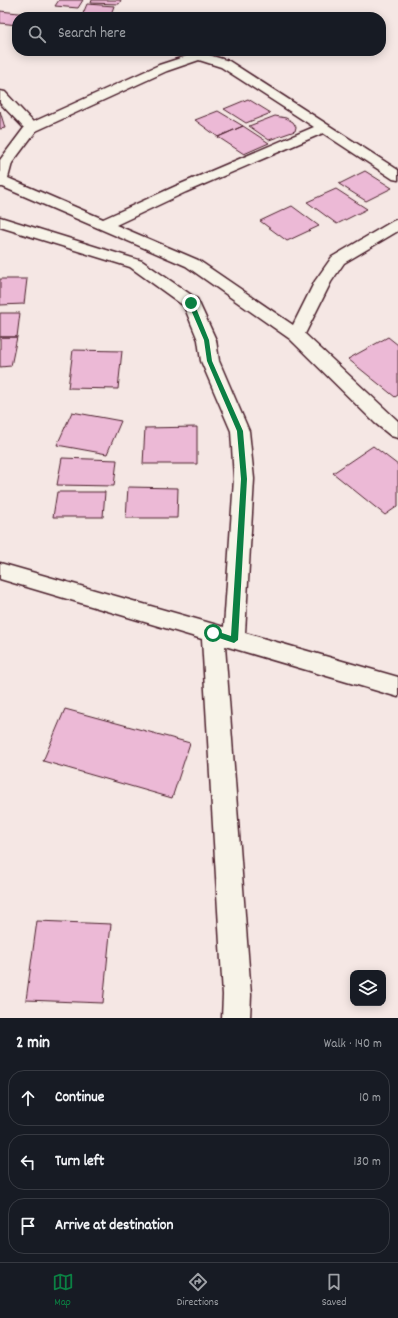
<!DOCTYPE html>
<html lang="en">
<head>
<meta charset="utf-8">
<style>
	body { margin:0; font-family:Dekko,sans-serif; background:#20242c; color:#f1f3f6 }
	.controls { position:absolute; right:12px; bottom:12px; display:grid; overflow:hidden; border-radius:8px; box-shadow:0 2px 10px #0003 }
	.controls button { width:36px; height:36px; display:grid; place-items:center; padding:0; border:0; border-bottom:1px solid #363941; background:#171b24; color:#f1f3f6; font:20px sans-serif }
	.stop { position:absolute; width:12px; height:12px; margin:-9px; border:3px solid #0b8043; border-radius:50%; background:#fff }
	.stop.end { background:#0b8043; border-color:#fff; box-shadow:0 1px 4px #0008 }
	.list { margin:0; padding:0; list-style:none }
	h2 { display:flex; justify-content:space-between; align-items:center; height:52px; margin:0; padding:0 16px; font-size:17px }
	h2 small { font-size:13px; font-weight:400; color:#9ea1a6 }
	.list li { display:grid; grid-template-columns:26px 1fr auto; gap:12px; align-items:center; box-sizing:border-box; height:56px; margin:0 8px 8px; padding:0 8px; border:1px solid #363941; border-radius:16px }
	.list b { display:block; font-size:15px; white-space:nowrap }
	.list em { font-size:13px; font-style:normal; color:#9ea1a6 }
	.icon { flex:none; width:22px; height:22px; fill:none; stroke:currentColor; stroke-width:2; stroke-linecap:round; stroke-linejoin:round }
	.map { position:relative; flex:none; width:398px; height:1018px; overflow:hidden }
	.search { position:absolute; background:#171b24; box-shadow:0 2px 10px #0003; left:12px; right:12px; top:12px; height:44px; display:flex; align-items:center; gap:10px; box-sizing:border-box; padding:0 14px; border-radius:16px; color:#9ea1a6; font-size:15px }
	.sheet { height:244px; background:#171b24 }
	nav { display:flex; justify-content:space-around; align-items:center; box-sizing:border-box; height:56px; border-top:1px solid #363941; background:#171b24; font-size:11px; color:#9ea1a6 }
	nav a { display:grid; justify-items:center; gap:2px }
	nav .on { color:#0b8043 }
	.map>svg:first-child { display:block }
	.building { fill:#ecb9d6; stroke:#4a1f2b }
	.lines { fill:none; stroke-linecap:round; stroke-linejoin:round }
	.street-casing { stroke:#4a1f2b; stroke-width:3 }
	.street { fill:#f7f3e8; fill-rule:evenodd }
	.route { fill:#0b8043 }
</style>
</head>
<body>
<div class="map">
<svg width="398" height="1018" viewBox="0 0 398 1018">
	<rect width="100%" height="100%" fill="#f5e7e4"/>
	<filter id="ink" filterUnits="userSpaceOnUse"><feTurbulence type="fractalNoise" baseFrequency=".025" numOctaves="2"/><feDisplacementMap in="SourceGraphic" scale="8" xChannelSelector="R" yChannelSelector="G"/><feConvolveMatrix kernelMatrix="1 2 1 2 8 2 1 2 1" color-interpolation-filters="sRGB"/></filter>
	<g filter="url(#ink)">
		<!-- building -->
		<path class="building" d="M 59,0 L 83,0 L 78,8 L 55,6 Z
			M 92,0 L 121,0 L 119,4 L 91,3 Z
			M 87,4 L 114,6 L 110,17 L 82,16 Z
			M 0,11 L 28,14 L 26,17 L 17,17 L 17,25 L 0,23 Z
			M 248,99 L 271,113 L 246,123 L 224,109 Z
			M 0,111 L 5,128 L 0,129 Z
			M 218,111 L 243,126 L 218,137 L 195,120 Z
			M 275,116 L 286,118 L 293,122 L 296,127 L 295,131 L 269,140 L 249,126 Z
			M 243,126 L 269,143 L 244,154 L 218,137 Z
			M 365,171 L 392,188 L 366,201 L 339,184 Z
			M 336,189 L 367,209 L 337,224 L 307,202 Z
			M 292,206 L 319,226 L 287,241 L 260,221 Z
			M 0,279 L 27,279 L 24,304 L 0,305 Z
			M 0,313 L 20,313 L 17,337 L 0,337 Z
			M 0,337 L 17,337 L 11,366 L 0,367 Z
			M 388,337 L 398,345 L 398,395 L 395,397 L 348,359 Z
			M 73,350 L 122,351 L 118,389 L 68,388 Z
			M 72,412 L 121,421 L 107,454 L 57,445 Z
			M 197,427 L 197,464 L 143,464 L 145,428 Z
			M 373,446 L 398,465 L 398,506 L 385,515 L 333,473 Z
			M 62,458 L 117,460 L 114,486 L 57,485 Z
			M 128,487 L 178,488 L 177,518 L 126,518 Z
			M 57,492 L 105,492 L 103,517 L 53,517 Z
			M 65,709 L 190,743 L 172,798 L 43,761 Z
			M 37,921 L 111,924 L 103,1003 L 26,1000 Z"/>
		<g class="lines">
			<defs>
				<path id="street" d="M 199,52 L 229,61 L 398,170 L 398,180 L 393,179 L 323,133 L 186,192 L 116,225 L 198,260 L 293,325 L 315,281 L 332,257 L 393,221 L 398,219 L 398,231 L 344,263 L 331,282 L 305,334 L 398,421 L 398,438 L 391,436 L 375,423 L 290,339 L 186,266 L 3,187 L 0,187 L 0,160 L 24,128 L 0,103 L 0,91 L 5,92 L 33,122 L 159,65 ZM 199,60 L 221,67 L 314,127 L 176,186 L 103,219 L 8,178 L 12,163 L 36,131 L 167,71 Z
					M 0,217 L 142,261 L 197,299 L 199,303 L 216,340 L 219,361 L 249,431 L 254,479 L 245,633 L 398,677 L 398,697 L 225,646 L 251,995 L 250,1018 L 222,1018 L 223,995 L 202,639 L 0,579 L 0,563 L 224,627 L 234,479 L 231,431 L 201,361 L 198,340 L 184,306 L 130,267 L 0,227 Z"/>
			</defs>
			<!-- street casing -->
			<use href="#street" class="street-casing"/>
			<!-- street -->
			<use href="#street" class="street"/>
		</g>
	</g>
	<!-- route -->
	<path class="route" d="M 191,302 L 194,303 L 209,340 L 212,361 L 243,431 L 247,479 L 238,640 L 234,643 L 210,635 L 209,633 L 213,630 L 231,636 L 241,479 L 237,431 L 207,361 L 204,340 L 188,303 Z"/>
</svg>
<div class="controls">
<button><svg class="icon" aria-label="layers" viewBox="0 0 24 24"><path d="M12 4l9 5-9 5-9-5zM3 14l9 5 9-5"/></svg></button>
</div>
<div class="stop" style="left:213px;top:633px"></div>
<div class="stop end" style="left:191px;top:303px"></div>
<div class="search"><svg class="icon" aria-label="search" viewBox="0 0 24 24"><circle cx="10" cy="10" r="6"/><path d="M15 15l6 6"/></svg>Search here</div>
</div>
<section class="sheet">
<h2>2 min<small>Walk · 140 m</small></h2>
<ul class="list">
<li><svg class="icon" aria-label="ahead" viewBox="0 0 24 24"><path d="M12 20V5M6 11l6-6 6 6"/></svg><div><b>Continue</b></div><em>10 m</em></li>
<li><svg class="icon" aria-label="left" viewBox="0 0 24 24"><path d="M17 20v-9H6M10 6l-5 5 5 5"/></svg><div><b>Turn left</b></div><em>130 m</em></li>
<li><svg class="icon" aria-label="arrive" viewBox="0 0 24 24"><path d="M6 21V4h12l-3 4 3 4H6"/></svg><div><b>Arrive at destination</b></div></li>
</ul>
</section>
<nav>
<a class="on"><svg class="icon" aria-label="map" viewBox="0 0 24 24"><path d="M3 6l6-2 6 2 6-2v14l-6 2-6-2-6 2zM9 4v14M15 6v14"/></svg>Map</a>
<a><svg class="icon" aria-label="directions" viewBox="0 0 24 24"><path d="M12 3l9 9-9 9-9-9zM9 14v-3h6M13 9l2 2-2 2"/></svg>Directions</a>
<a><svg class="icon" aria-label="saved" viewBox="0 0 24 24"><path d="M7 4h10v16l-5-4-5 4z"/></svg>Saved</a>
</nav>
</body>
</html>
